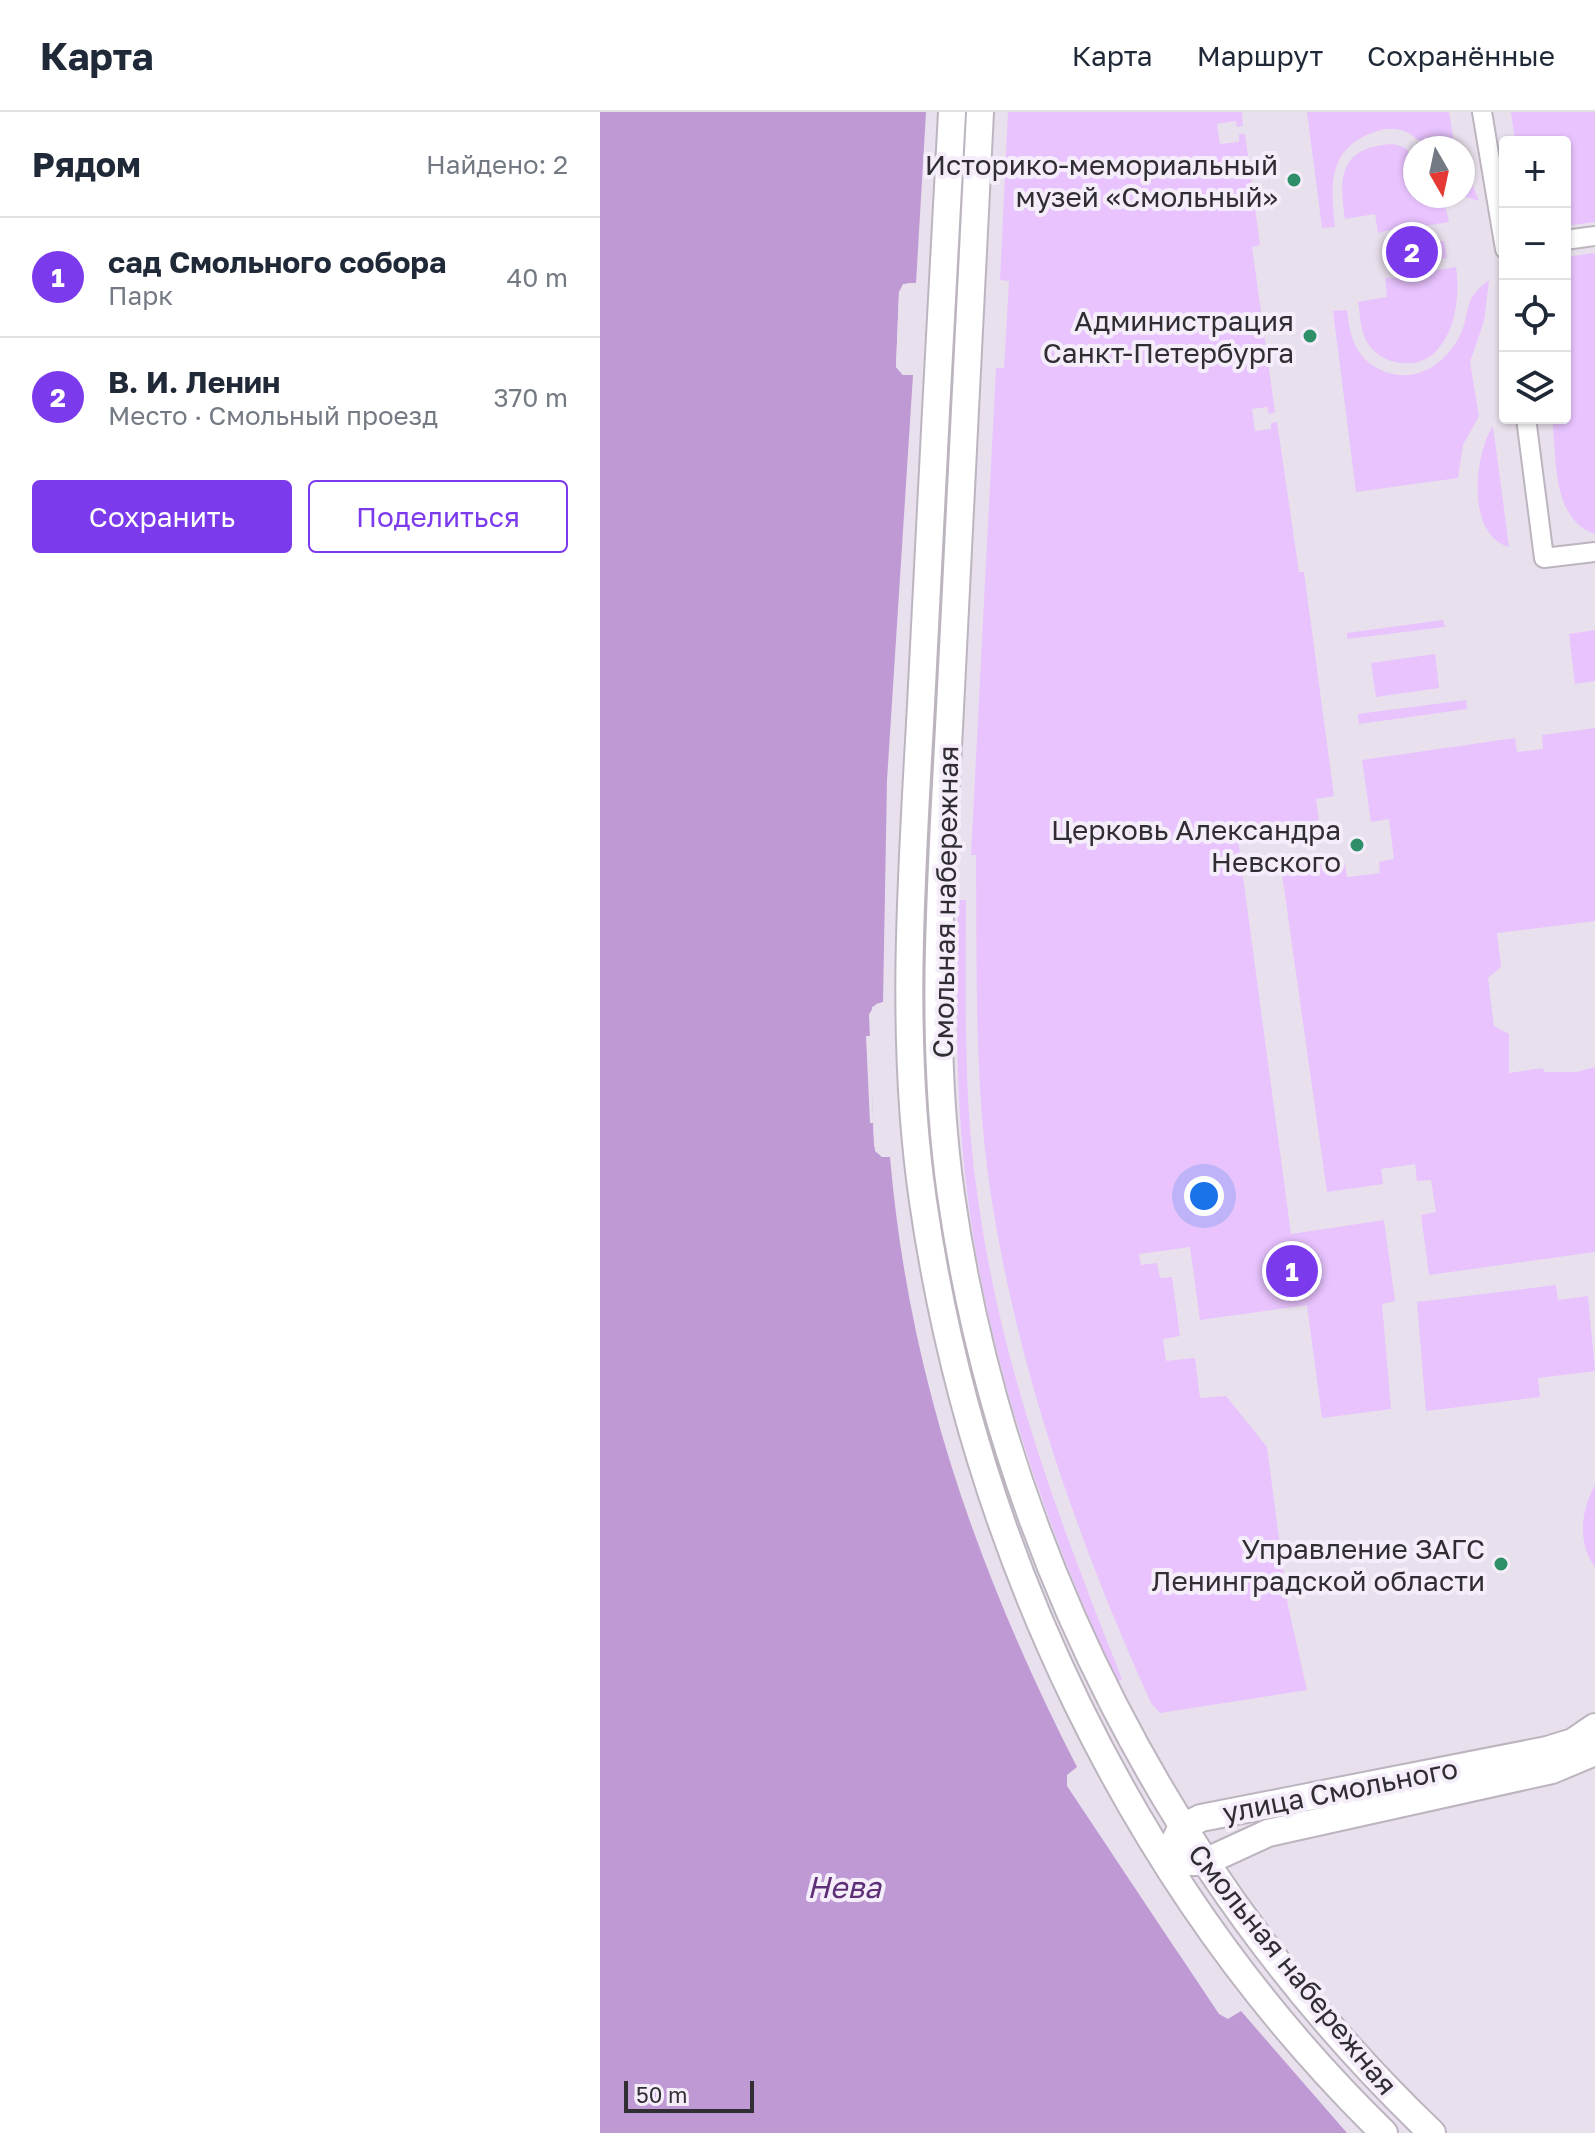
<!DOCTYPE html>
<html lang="ru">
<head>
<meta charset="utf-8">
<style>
	body { margin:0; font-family:"Golos Text",sans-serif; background:#f6f6f7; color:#1f2937 }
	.controls { position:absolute; right:24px; top:24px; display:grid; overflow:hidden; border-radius:8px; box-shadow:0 2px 6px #0004 }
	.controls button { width:72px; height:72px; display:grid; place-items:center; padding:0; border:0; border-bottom:2px solid #e0e1e3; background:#fff; color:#1f2937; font:40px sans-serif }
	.compass { position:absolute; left:803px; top:24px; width:72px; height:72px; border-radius:50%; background:#fff; box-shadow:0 2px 6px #0004; rotate:171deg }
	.scale { position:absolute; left:24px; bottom:20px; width:130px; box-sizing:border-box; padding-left:8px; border:4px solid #312e33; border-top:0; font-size:22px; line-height:28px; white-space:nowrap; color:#312e33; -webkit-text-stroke:6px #f5eefa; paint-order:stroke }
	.you { position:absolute; left:604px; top:1084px; width:28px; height:28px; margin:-20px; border:6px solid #fff; border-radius:50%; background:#1a73e8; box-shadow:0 0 0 12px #1a73e833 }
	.badge { display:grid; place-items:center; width:52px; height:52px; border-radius:50%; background:#7c3aed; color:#fff; font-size:26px; font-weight:700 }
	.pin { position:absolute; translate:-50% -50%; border:4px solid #fff; box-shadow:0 2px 8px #0006 }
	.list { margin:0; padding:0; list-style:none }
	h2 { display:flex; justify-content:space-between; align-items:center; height:104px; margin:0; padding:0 32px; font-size:34px }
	h2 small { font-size:26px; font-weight:400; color:#747a83 }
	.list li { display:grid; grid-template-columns:52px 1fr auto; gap:24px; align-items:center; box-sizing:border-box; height:120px; padding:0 32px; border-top:2px solid #e0e1e3 }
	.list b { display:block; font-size:30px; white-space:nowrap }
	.list p { margin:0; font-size:26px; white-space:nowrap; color:#747a83 }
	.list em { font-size:26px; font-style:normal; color:#747a83 }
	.actions { display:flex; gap:16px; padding:24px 32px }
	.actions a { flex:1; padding:18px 0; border:2px solid #7c3aed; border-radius:8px; text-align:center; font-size:28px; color:#7c3aed }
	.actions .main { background:#7c3aed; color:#fff }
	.icon { flex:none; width:44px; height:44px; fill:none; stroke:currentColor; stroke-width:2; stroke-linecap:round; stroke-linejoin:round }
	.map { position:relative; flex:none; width:995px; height:2021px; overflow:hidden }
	header { display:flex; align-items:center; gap:48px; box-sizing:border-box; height:112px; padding:0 40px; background:#fff; border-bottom:2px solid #e0e1e3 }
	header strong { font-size:38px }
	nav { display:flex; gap:44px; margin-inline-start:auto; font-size:28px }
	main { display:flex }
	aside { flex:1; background:#fff }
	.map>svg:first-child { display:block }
	.green { fill:#e8c3fe }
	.water { fill:#be99d4 }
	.pier { fill:#e8e0ec }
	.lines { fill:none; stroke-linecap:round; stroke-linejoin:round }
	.street-casing { stroke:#bcb5c0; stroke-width:22 }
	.secondary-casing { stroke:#bcb5c0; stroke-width:30 }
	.street { stroke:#fff; stroke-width:18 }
	.secondary { stroke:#fff; stroke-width:26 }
	.poi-dot { fill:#2f8f68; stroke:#f5eefa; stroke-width:3 }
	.labels { text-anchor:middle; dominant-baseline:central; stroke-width:8; stroke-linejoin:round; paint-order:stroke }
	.poi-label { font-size:28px; fill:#312e33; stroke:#f5eefa; text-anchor:end }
	.street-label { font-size:28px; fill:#312e33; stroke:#f5eefa }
	.water-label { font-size:30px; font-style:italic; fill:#5e2f76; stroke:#f5eefa }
</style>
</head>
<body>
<header>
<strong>Карта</strong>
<nav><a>Карта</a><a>Маршрут</a><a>Сохранённые</a></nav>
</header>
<main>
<aside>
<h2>Рядом<small>Найдено: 2</small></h2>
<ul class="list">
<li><span class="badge">1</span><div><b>сад Смольного собора</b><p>Парк</p></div><em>40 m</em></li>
<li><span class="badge">2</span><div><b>В. И. Ленин</b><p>Место · Смольный проезд</p></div><em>370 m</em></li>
</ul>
<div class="actions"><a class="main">Сохранить</a><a>Поделиться</a></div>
</aside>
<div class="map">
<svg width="995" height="2021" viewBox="0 0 995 2021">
	<rect width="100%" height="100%" fill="#e8e0ec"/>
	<!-- green -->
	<path class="green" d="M 408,0 L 642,0 L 643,14 L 637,15 L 636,9 L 617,12 L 620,32 L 639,30 L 639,22 L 645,22 L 660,133 L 652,135 L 675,300 L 669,302 L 667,295 L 652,297 L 655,319 L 671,317 L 671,311 L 677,310 L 699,460 L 704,460 L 734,684 L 716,687 L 719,708 L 637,720 L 691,1122 L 784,1108 L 795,1189 L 782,1192 L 791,1297 L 722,1306 L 707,1193 L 600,1208 L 590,1135 L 539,1142 L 541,1153 L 557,1151 L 560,1166 L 572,1165 L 580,1224 L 563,1227 L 566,1249 L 595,1246 L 600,1286 L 626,1284 L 667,1335 L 688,1494 L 707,1578 L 560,1601 L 551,1591 C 477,1427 417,1256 390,1077 C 374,967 377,854 376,743 L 371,743 L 396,256 L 404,256 L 409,169 L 400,168 Z
		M 707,0 L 849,0 L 855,36 C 848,36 836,38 829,36 C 821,33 814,22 804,19 C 791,14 778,18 767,23 C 727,40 731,78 735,115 L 722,116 Z
		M 911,0 L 995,0 L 995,110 L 965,114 L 965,30 L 915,30 Z
		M 793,32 L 804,35 L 815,46 L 815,84 L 843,84 L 849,110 L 819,115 L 818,111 L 778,121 L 775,102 L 745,107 C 738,62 741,35 793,32 Z
		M 863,50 L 879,89 L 863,84 Z
		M 844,129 L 847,146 L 798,152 L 795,135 Z
		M 995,141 L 995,422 C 951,408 957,344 952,306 L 965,306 L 965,145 Z
		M 856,155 C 860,183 856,222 833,242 C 812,260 776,251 765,226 C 760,215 760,201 758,190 L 787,185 L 785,166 L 826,164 L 826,160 Z
		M 889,168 L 884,209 L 870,250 L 879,304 L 863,333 L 858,366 L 756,380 L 733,199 L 747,198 C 750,224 755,246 781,258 C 814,274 847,252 861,221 C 867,209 866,191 875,181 C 878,176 885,172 889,168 Z
		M 893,314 L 909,435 C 866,423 874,343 893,314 Z
		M 843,508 L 845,515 L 747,527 L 747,521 Z
		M 995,518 L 995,569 L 975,572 L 969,522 Z
		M 835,542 L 839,576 L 776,585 L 771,551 Z
		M 866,588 L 867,597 L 759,612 L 758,602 Z
		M 995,616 L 995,809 L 897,821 L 901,855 L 888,866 L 894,914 L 909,922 L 909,961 L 943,956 L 944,960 L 977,960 L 995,955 L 995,1140 L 829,1163 L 821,1103 L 836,1100 L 831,1068 L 817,1069 L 815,1052 L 781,1057 L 783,1072 L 727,1080 L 681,755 L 728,748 L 729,755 L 745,753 L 747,765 L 780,761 L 779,750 L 794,747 L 789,707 L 771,710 L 762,648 L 915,626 L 917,640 L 943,637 L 942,623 Z
		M 358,788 L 366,788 C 366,885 363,984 377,1080 C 400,1253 458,1406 522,1567 L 517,1570 C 445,1413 388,1250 367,1079 C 355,983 356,885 358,788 Z
		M 956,1173 L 958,1188 L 988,1184 L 995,1259 L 938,1266 L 940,1285 L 826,1299 L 817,1190 Z
		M 995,1373 L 995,1455 C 977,1431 981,1398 995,1373 Z"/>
	<!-- water -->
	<path class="water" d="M 0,0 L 326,0 L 316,171 L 308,171 L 299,180 L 296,255 L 303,263 L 313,263 L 287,668 L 283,890 L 276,892 L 269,902 L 274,1034 L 282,1045 L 290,1045 C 309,1266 377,1459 477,1655 L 467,1663 L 467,1674 L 619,1902 L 628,1907 L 641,1899 L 747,2021 L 0,2021 Z"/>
	<!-- pier -->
	<path class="pier" d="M 316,171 L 316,175 L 305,176 L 303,181 L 300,255 L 313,259 L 313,263 L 303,263 L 296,255 L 299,180 L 303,172 Z
		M 283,890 L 273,902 L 274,925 L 271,928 L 273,1006 L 278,1037 L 289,1041 L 290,1045 L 282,1045 L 275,1039 L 273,1011 L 270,1011 L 266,924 L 270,924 L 272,895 Z
		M 516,1739 L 580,1837 L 577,1839 L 512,1741 Z"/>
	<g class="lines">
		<defs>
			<path id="street" d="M 882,0 L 905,137
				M 965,128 L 995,124
				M 926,306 L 944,446 L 995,440"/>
			<path id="secondary" d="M 352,0 C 341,198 331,395 321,593 C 312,758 299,925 323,1089 C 373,1436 532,1775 784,2021
				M 380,0 C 370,199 360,397 350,596 C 342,758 328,921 351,1083 C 402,1438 573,1773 832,2021
				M 574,1731 L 581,1716 L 601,1706 L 947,1638 L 973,1630 L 995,1615
				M 588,1750 L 605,1750 L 668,1721 L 952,1658 L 995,1640"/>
		</defs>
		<!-- street casing -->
		<use href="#street" class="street-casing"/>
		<!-- secondary casing -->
		<use href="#secondary" class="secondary-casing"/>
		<!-- street -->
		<use href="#street" class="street"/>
		<!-- secondary -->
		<use href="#secondary" class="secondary"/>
	</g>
	<!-- markers -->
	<g class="poi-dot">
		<circle cx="694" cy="68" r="8"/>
		<circle cx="710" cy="224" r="8"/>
		<circle cx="757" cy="733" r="8"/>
		<circle cx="901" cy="1452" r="8"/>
	</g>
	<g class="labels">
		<!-- poi labels -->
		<g class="poi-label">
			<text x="678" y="52">Историко-мемориальный<tspan x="678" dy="32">музей «Смольный»</tspan></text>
			<text x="694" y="208">Администрация<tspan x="694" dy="32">Санкт-Петербурга</tspan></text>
			<text x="741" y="717">Церковь Александра<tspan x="741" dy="32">Невского</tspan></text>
			<text x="885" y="1436">Управление ЗАГС<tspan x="885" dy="32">Ленинградской области</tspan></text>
		</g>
		<!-- street labels -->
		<g class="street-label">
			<text transform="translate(345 790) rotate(-89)">Смольная набережная</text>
			<text transform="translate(740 1678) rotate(-11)">улица Смольного</text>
			<text transform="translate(693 1857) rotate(51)">Смольная набережная</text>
		</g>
		<!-- water labels -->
		<g class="water-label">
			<text x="244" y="1775">Нева</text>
		</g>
	</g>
</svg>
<div class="controls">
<button>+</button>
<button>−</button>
<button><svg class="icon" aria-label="locate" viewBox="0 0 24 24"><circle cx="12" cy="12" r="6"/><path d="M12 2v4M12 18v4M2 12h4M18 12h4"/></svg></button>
<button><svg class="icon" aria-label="layers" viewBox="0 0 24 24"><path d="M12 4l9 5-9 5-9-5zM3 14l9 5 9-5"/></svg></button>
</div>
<svg class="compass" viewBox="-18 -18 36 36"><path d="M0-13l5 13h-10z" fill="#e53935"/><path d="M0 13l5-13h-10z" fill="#747a83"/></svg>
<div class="scale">50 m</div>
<div class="you"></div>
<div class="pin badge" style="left:692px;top:1159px">1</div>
<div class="pin badge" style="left:812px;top:140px">2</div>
</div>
</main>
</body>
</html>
